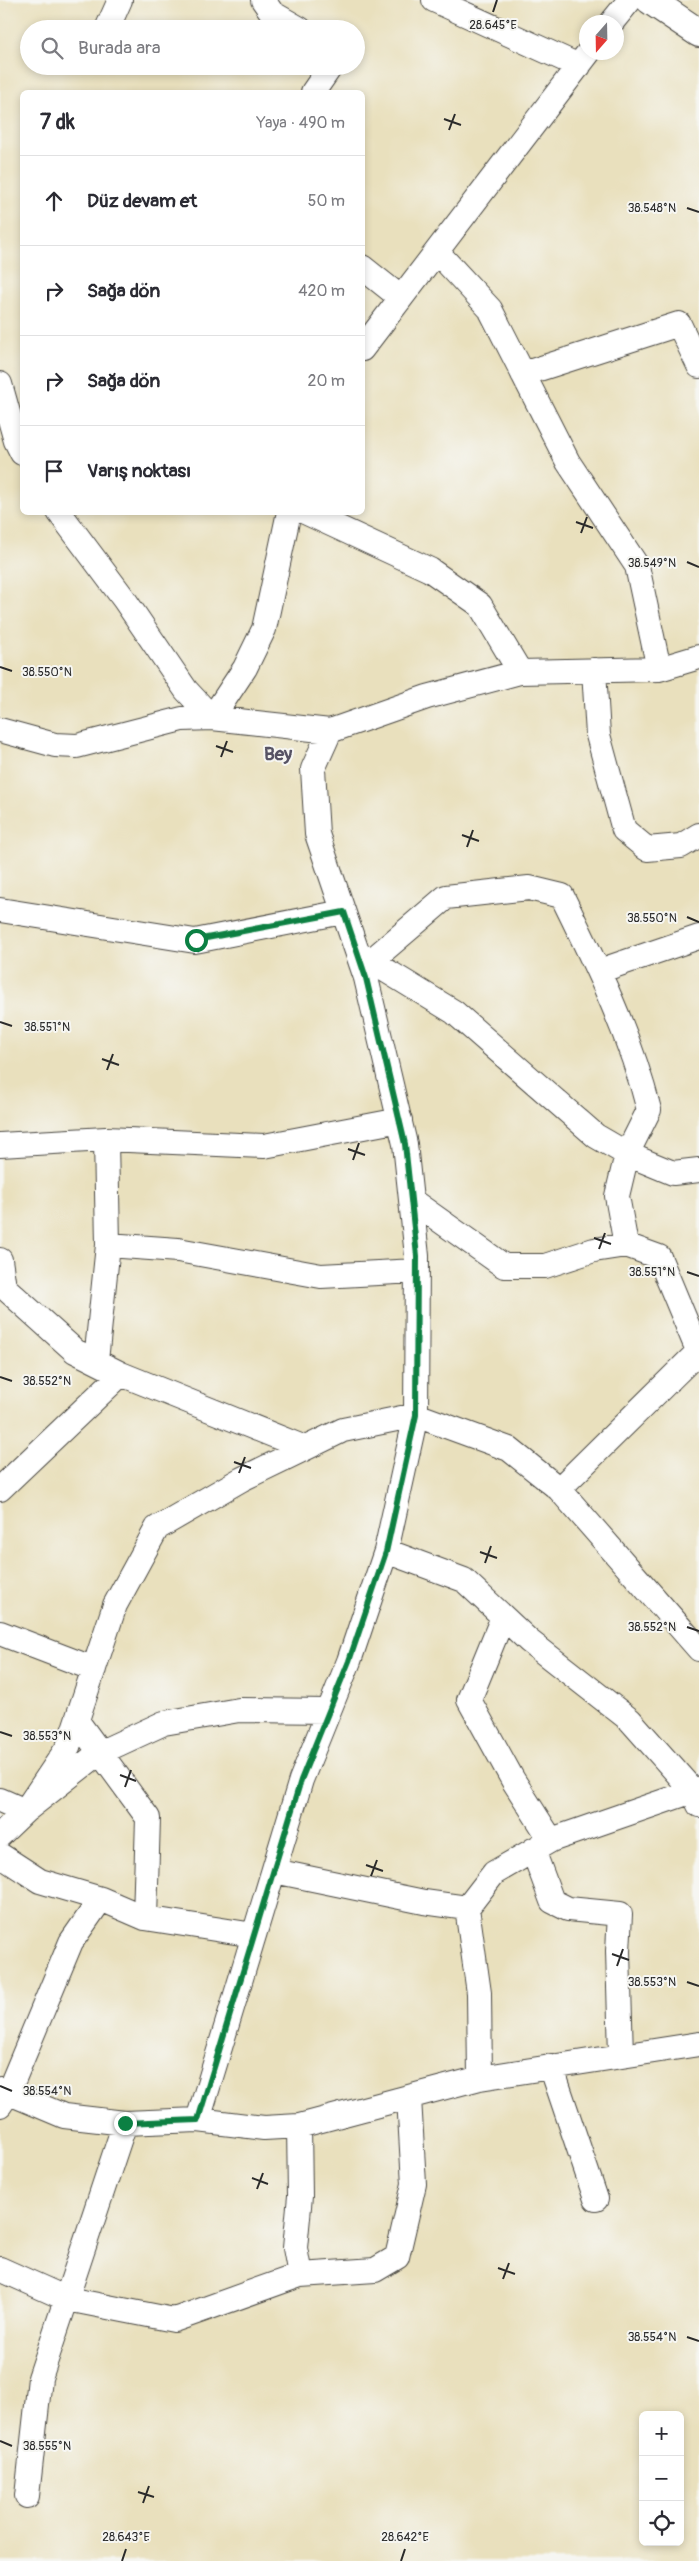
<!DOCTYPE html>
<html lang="tr">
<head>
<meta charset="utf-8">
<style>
	body { margin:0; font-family:Pangolin,sans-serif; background:#f7f7f7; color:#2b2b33 }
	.controls { position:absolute; right:15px; bottom:15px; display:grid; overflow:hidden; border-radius:8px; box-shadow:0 2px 8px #0003 }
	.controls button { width:45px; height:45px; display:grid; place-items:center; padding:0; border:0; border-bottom:1px solid #e1e1e2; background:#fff; color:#2b2b33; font:25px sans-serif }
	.compass { position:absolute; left:579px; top:15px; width:45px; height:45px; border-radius:50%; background:#fff; box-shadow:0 2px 8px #0003; rotate:200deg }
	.stop { position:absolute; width:15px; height:15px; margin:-11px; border:4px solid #0b8043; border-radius:50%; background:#fff }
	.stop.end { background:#0b8043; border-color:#fff; box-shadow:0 1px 5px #0008 }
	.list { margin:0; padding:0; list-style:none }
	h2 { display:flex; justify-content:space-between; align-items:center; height:65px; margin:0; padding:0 20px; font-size:21px }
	h2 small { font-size:16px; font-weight:400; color:#7c7c81 }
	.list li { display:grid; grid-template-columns:32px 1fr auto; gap:15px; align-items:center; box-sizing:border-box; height:90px; padding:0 20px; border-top:1px solid #e1e1e2 }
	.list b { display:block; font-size:19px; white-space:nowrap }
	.list em { font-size:16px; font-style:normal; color:#7c7c81 }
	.icon { flex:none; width:28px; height:28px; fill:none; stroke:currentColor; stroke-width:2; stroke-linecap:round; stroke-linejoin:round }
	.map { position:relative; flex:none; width:699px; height:2561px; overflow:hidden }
	.search { position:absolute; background:#fff; box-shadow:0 2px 8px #0003; left:20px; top:20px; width:345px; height:55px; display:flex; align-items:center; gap:12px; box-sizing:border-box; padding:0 18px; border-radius:28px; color:#7c7c81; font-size:19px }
	.panel { position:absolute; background:#fff; box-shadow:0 2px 8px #0003; left:20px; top:90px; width:345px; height:425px; border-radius:8px }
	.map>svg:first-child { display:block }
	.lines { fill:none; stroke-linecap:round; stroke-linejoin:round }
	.minor-casing { stroke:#484641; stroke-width:26 }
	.tertiary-casing { stroke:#484641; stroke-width:30 }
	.minor { stroke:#fff; stroke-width:24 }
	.tertiary { stroke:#fff; stroke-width:28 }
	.route { stroke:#0b8043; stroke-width:6 }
	.ticks { fill:none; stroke:#2b2b2b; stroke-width:2 }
	.labels { text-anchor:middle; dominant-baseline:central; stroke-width:4; stroke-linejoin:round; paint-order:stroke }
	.district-label { font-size:19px; font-weight:bold; fill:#575364; stroke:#f6f6f2 }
	.ticks-label { font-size:12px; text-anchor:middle; fill:#2b2b2b; stroke:#f6f6f2; stroke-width:4; stroke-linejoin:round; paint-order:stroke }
</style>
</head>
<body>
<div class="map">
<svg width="699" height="2561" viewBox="0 0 699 2561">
	<rect width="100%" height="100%" fill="#f6f6f2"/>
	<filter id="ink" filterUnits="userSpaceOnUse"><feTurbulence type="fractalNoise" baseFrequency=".02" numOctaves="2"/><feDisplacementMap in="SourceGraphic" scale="10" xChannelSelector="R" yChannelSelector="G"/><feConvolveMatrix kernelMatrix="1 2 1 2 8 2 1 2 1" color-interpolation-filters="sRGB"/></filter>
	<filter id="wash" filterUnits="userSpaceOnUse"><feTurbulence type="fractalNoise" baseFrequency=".0096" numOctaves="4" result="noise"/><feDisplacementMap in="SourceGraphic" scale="20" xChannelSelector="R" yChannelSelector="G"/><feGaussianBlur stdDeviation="1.12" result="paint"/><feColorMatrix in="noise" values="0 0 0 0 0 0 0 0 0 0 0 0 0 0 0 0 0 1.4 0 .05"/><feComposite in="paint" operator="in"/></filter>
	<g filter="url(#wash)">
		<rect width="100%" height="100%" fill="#e9e0bd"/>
	</g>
	<g filter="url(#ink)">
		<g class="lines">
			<defs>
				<path id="minor" d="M 263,0 L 272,13 L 300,29
					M 434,0 L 579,66
					M 612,22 L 630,0
					M 107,29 L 120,0
					M 313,92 L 331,66
					M 437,252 L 490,309 L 568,462 L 637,566 L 659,669
					M 362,267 L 401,298
					M 362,349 L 589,52
					M 523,374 L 679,324 L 699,366
					M 0,384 L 16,441 L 22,453
					M 59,512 L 124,599 L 186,690 L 212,718 L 245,668 L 264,629 L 289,512
					M 305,512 L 430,570 L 480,605 L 520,672
					M 594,670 L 598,735 L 624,830 L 647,849 L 681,846 L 699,835
					M 0,730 L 55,745 L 77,746 L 182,719 L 212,718 L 330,731
					M 0,910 L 195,941 L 343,912
					M 359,954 L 454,1012 L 596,1136 L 627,1154 L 673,1173 L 699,1170
					M 371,961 L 446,897 L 529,888 L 562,896 C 596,965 630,1034 649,1110 L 627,1154 L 617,1196 L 626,1245
					M 599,971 L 699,937
					M 0,1145 L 106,1139 L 264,1146 L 400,1120
					M 411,1200 L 504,1266 L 545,1266 L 594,1250 L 626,1245 L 659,1257 L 699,1353
					M 108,1245 L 178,1250 L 321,1276 L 416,1271
					M 0,1260 L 4,1287 L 75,1351 L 121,1374 L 305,1448
					M 96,1361 L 108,1245 L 106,1139
					M 0,1489 L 121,1374
					M 559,1489 L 698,1352
					M 386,1551 L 464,1580 L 529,1641 L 630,1720 L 693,1791 L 699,1805
					M 503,1617 L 469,1700 L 513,1780 L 551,1840
					M 0,1633 L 94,1669
					M 77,1721 L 148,1818 L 145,1918
					M 0,1800 L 25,1811 L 99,1753 L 164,1723 L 239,1710 L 328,1711
					M 0,1835 L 25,1811 L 68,1747 L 115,1605 L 157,1528 L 242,1479 L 343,1430 L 416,1415 L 509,1449 L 559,1489 L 699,1649
					M 533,1850 L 552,1901 L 568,1909 L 620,1914 L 618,1951 L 621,2055
					M 0,1855 L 40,1881 L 101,1899 L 145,1918 L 254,1935
					M 274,1871 L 424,1902 L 467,1908 L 479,1993 L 480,2078
					M 467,1908 L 494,1873 L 551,1840 L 699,1789
					M 551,2066 L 596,2199
					M 0,2089 L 64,2116 L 125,2123 L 198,2120 L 264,2128 L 299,2126 L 480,2078 L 699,2044
					M 0,2105 L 8,2093 L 71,1942 L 101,1899
					M 198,2120 L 301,1780 L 349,1661 L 386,1551 L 416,1415 L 417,1256 L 405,1144 L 366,978 L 317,834 L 313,769 L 330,731 L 427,697 L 520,672 L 659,669 L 699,657
					M 299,2126 L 300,2196 L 295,2248 L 300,2275
					M 0,2269 L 67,2299 L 174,2320 L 300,2275 L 375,2270 L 397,2257 L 414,2184 L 409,2098
					M 27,2496 L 40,2378 L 125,2123"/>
				<path id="tertiary" d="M 650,0 L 699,33"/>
			</defs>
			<!-- minor casing -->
			<use href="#minor" class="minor-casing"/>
			<!-- tertiary casing -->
			<use href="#tertiary" class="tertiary-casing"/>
			<!-- minor -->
			<use href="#minor" class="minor"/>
			<!-- tertiary -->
			<use href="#tertiary" class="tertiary"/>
		</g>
	</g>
	<g class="lines" filter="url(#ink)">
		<!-- route -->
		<path class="route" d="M 125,2123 L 198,2120 L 301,1780 L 349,1661 L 386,1552 L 416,1415 L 417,1256 L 405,1144 L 366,978 L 344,912 L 196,940"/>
	</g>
	<!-- ticks -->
	<path class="ticks" d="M 493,12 L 497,0M 444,119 L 461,125M 449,130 L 455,114M 687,208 L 699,212M 576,522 L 593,528M 581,533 L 587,517M 687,562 L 699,567M 0,667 L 12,671M 216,746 L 233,752M 221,757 L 227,741M 462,835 L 479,841M 467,847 L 473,830M 687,917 L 699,922M 0,1022 L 12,1026M 102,1059 L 119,1065M 107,1070 L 113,1054M 348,1149 L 365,1155M 353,1160 L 359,1143M 594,1238 L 611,1244M 599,1249 L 605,1233M 687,1272 L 699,1276M 0,1377 L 12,1381M 234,1462 L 251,1468M 239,1473 L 245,1457M 480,1552 L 497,1558M 485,1563 L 491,1546M 687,1627 L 699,1631M 0,1732 L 12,1736M 120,1775 L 136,1781M 125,1787 L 131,1770M 366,1865 L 383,1871M 371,1876 L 377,1860M 612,1954 L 629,1960M 617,1966 L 623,1949M 687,1982 L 699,1986M 0,2086 L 12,2091M 252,2178 L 268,2184M 257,2189 L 263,2173M 498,2268 L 515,2274M 503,2279 L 509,2263M 687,2337 L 699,2341M 0,2441 L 12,2446M 138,2492 L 154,2497M 143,2503 L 149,2486M 122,2561 L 126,2549M 401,2561 L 405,2549"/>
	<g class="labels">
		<!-- district labels -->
		<g class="district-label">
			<text x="278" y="754">Bey</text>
		</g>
	</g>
	<g class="ticks-label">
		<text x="493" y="29">28.645°E</text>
		<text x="652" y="212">38.548°N</text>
		<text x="652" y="567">38.549°N</text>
		<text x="47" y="676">38.550°N</text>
		<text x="652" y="922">38.550°N</text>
		<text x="47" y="1031">38.551°N</text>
		<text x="652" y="1276">38.551°N</text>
		<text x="47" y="1385">38.552°N</text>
		<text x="652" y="1631">38.552°N</text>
		<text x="47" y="1740">38.553°N</text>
		<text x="652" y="1986">38.553°N</text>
		<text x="47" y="2095">38.554°N</text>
		<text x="652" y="2341">38.554°N</text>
		<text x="47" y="2450">38.555°N</text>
		<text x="126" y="2541">28.643°E</text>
		<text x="405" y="2541">28.642°E</text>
	</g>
</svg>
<div class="controls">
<button>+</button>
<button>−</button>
<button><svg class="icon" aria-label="locate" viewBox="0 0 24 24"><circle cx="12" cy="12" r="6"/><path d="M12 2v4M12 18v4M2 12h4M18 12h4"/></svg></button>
</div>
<svg class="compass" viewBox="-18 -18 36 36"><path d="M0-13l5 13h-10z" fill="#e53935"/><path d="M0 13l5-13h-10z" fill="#7c7c81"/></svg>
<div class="stop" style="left:196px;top:940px"></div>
<div class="stop end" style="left:125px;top:2123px"></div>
<div class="search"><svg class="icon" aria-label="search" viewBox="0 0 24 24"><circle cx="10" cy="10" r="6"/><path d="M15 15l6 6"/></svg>Burada ara</div>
<section class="panel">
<h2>7 dk<small>Yaya · 490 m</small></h2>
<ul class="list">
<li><svg class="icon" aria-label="ahead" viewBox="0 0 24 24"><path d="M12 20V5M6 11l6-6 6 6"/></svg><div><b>Düz devam et</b></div><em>50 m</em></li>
<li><svg class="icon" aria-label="right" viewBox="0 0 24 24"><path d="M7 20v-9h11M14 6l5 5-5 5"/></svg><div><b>Sağa dön</b></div><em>420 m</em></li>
<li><svg class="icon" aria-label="right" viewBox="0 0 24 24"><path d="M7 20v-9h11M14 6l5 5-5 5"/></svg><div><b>Sağa dön</b></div><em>20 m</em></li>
<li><svg class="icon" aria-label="arrive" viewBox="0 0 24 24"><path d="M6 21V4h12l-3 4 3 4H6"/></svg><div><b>Varış noktası</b></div></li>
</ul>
</section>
</div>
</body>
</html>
